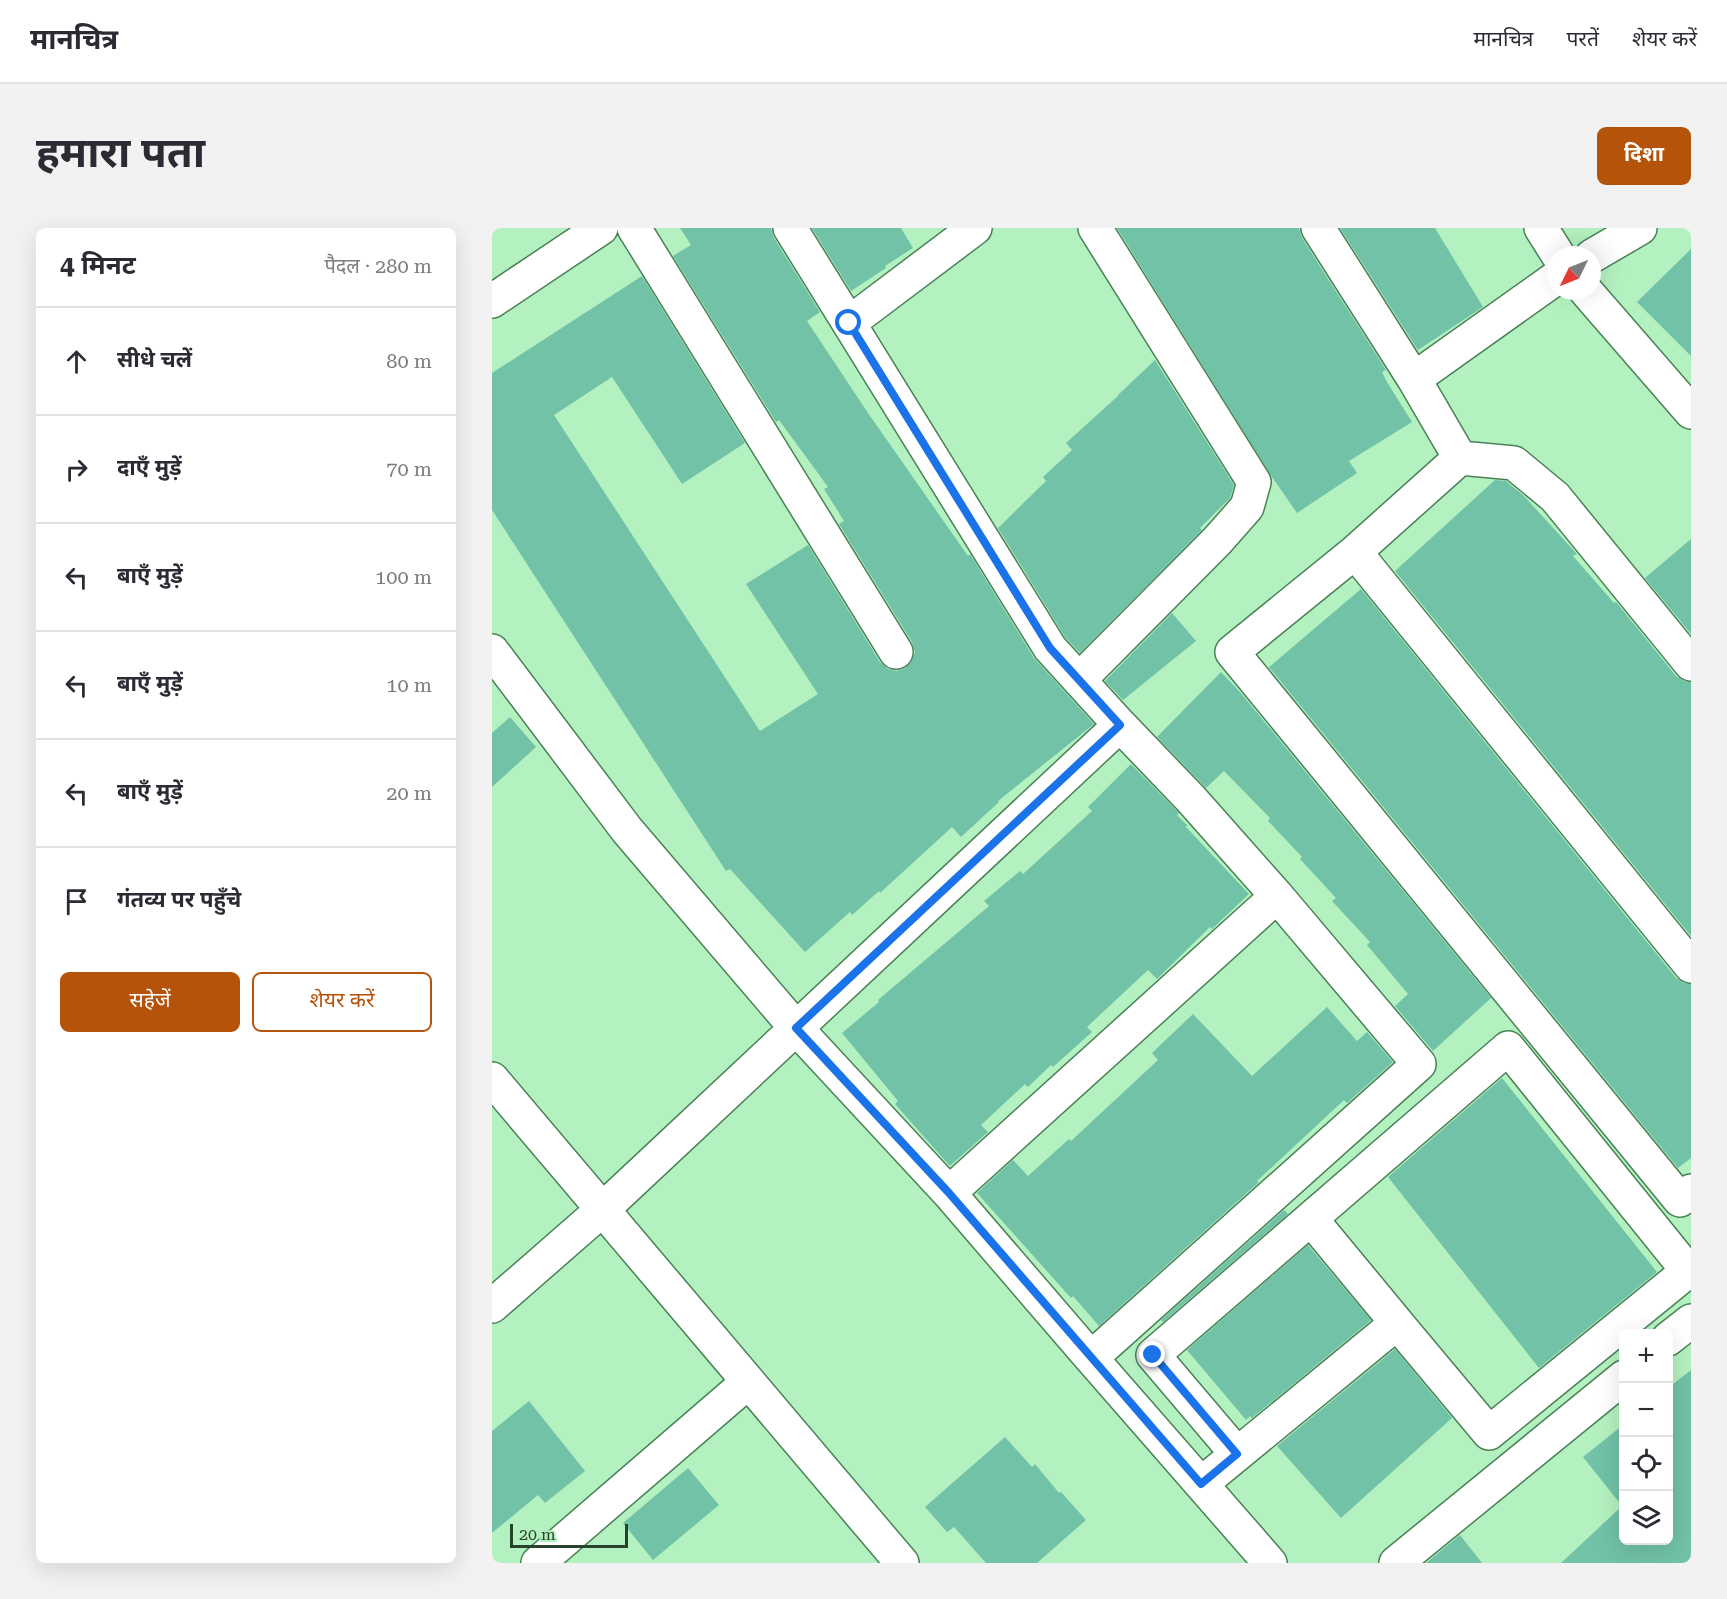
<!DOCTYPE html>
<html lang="hi">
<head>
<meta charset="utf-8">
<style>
	body { margin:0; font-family:"Roboto Serif","Noto Sans Devanagari",serif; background:#f2f2f3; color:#2b2b33 }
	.controls { position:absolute; right:18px; bottom:18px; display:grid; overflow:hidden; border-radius:9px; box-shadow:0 6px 24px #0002 }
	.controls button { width:54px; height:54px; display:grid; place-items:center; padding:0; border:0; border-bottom:2px solid #e1e1e2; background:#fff; color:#2b2b33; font:30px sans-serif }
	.compass { position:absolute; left:1055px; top:18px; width:54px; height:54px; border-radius:50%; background:#fff; box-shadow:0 6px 24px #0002; rotate:227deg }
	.scale { position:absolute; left:18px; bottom:15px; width:118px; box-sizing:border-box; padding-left:6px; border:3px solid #29422e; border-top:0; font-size:16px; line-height:21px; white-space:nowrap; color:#29422e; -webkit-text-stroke:4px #b4f1c0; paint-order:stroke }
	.stop { position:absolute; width:18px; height:18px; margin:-14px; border:4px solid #1a73e8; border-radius:50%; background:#fff }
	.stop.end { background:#1a73e8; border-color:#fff; box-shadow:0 2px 6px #0008 }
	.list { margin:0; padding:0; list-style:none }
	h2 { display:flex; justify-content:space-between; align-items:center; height:78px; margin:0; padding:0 24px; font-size:26px }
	h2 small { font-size:20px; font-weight:400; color:#7c7c81 }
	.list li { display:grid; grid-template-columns:39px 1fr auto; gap:18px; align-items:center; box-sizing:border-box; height:108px; padding:0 24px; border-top:2px solid #e1e1e2 }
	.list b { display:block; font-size:22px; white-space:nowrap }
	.list em { font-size:20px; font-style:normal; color:#7c7c81 }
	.actions { display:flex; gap:12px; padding:18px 24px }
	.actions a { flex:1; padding:14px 0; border:2px solid #b45309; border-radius:9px; text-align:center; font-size:21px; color:#b45309 }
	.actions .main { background:#b45309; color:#fff }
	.icon { flex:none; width:33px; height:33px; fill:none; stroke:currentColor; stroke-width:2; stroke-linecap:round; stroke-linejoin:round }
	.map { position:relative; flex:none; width:1199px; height:1335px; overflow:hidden; border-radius:9px }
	header { display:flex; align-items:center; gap:36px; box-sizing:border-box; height:84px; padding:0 30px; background:#fff; border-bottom:2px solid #e1e1e2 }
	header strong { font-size:28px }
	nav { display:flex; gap:33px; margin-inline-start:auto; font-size:21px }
	.intro { display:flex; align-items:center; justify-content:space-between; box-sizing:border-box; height:144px; padding:0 36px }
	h1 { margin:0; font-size:42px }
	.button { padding:15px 27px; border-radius:9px; background:#b45309; color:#fff; font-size:21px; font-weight:700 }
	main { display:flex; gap:36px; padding:0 36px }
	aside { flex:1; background:#fff; border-radius:9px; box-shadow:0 6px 24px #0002 }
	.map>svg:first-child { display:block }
	.building { fill:#71c2a7 }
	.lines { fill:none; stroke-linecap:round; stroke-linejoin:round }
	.minor-casing { stroke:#498156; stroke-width:36 }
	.minor { stroke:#fff; stroke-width:33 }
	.route { stroke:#1a73e8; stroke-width:8 }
</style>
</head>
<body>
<header>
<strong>मानचित्र</strong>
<nav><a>मानचित्र</a><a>परतें</a><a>शेयर करें</a></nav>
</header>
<div class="intro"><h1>हमारा पता</h1><a class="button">दिशा</a></div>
<main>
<aside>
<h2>4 मिनट<small>पैदल · 280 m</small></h2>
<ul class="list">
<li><svg class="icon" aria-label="ahead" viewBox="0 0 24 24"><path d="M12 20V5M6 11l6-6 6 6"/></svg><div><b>सीधे चलें</b></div><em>80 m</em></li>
<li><svg class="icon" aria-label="right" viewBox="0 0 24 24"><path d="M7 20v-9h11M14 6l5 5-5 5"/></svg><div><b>दाएँ मुड़ें</b></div><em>70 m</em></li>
<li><svg class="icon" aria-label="left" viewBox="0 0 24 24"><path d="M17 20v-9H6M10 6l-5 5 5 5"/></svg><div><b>बाएँ मुड़ें</b></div><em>100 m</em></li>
<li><svg class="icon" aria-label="left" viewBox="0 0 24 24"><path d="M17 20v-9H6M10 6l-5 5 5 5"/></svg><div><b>बाएँ मुड़ें</b></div><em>10 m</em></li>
<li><svg class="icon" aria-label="left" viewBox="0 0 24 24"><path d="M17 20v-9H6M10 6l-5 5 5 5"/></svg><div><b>बाएँ मुड़ें</b></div><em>20 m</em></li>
<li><svg class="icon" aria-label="arrive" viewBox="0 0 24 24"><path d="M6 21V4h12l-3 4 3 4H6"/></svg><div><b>गंतव्य पर पहुँचे</b></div></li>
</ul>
<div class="actions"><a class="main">सहेजें</a><a>शेयर करें</a></div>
</aside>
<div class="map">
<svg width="1199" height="1335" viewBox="0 0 1199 1335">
	<rect width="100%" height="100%" fill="#b4f1c0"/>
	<!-- building -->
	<path class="building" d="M 188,0 L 279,0 L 282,10 L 328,84 L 315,93 L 376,185 L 476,328 L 478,326 L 542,430 L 602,496 L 506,573 L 507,574 L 469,609 L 460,599 L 388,665 L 387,663 L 360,687 L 358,684 L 313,724 L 238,641 L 234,643 L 0,282 L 0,145 L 150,48 L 253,215 L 190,256 L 120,149 L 62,187 L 268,503 L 326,466 L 254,356 L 316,317 L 388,434 L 396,441 L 405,443 L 413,440 L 420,433 L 423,424 L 420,414 L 347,296 L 352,293 L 332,261 L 336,259 L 287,192 L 284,194 L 181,28 L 199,17 Z
		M 320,0 L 409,0 L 421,20 L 393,38 L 394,40 L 359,63 Z
		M 625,0 L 807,0 L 810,10 L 894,142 L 890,144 L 895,154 L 920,194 L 857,233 L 865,245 L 805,285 L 778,246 Z
		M 848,0 L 943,0 L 991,79 L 926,122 Z
		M 1199,21 L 1199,128 L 1145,74 Z
		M 663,132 L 742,257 L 738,270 L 708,300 L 710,302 L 588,425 L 573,409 L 506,300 L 554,253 L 551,249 L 580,222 L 574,215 L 627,167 L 626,167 Z
		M 1003,252 L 1014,253 L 1031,267 L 1085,326 L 1081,328 L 1122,375 L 1124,374 L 1184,448 L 1192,453 L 1199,454 L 1199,708 L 903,343 Z
		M 1199,311 L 1199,406 L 1153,350 Z
		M 869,361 L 1184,750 L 1192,755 L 1199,756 L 1199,930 L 1186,940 L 777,439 Z
		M 680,385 L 704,413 L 631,472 L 613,453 Z
		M 729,444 L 748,464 L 999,770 L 941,823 L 903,778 L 916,766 L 875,717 L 878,714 L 840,673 L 844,670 L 808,631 L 810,629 L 776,593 L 778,590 L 732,543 L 714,560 L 665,509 Z
		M 18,489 L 44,519 L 0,559 L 0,505 Z
		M 639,536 L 687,585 L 685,587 L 695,597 L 694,599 L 757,666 L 720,701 L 718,699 L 665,751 L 656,742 L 595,799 L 600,804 L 561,839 L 559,837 L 536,859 L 533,856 L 489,897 L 496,904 L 459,937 L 457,937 L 403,876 L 406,873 L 350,805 L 387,774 L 386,772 L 497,678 L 492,673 L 528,643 L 531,646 L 600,583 L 596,579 Z
		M 835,779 L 865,813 L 875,804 L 901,834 L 855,875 L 852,872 L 765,953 L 767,954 L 607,1098 L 581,1068 L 579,1070 L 485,965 L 521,932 L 536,948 L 577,911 L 579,913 L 666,832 L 660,825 L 701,786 L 760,848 Z
		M 1010,850 L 1165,1044 L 1047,1140 L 896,949 Z
		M 792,982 L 796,986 L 671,1094 L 669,1092 Z
		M 816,1017 L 879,1092 L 760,1190 L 758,1188 L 754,1192 L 695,1122 Z
		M 903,1121 L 960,1190 L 849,1290 L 785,1218 Z
		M 1199,1142 L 1199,1335 L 1069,1335 L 1130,1278 L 1091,1229 L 1131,1197 L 1131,1312 L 1176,1312 L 1176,1160 Z
		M 37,1173 L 93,1243 L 53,1275 L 46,1267 L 0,1305 L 0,1203 Z
		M 513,1209 L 540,1239 L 543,1236 L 567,1265 L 569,1264 L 594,1292 L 545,1335 L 494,1335 L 462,1299 L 455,1304 L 433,1279 Z
		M 196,1240 L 227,1277 L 161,1332 L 131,1295 Z
		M 968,1307 L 990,1335 L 934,1335 Z"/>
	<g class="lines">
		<defs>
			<path id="minor" d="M 142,0 L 404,424
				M 298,0 L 558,420 L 628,497 L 699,571 L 785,668 L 457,965 L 599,1130 L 927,836 L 785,668
				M 826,0 L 922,151 L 968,230 L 863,324 L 740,424 L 1188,972 L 1199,963
				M 1049,0 L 1066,27
				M 1100,28 L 1148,0
				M 1094,63 L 1199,184
				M 0,73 L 109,0
				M 357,95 L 483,0
				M 922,151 L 1064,50
				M 968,230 L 1022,235 L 1063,269 L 1199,436
				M 863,324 L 1199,738
				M 0,423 L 135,602 L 304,800 L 457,965
				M 587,452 L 725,313 L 755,279 L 762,254 L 603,0
				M 0,851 L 410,1335
				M 819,991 L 905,1095
				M 0,1078 L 110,982 L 628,497
				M 1176,1111 L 1199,1093
				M 599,1130 L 778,1335
				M 709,1256 L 905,1095 L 997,1205 L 1196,1043 L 1016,820 L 661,1127 L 745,1226
				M 46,1335 L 256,1154
				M 904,1335 L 1132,1149"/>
		</defs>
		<!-- minor casing -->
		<use href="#minor" class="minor-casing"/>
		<!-- minor -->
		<use href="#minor" class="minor"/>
	</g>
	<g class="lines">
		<!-- route -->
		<path class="route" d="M 357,95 L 558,420 L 628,497 L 304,800 L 457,965 L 709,1256 L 745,1226 L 661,1127"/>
	</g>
</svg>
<div class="controls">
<button>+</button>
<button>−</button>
<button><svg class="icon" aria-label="locate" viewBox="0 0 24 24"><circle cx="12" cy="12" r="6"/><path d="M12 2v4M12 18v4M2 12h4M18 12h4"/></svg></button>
<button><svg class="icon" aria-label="layers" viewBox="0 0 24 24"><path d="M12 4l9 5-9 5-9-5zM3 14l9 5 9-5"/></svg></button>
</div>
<svg class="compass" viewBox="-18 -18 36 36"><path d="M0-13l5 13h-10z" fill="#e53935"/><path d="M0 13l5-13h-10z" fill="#7c7c81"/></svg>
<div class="scale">20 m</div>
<div class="stop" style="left:357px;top:95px"></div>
<div class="stop end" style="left:661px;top:1127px"></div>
</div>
</main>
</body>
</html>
